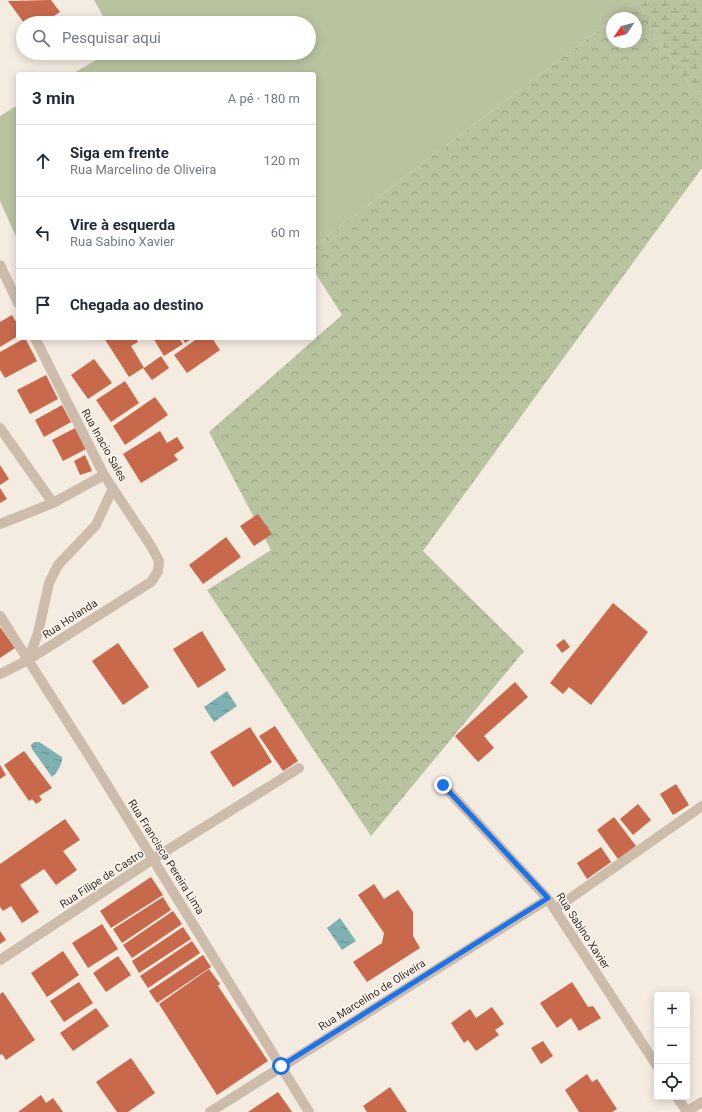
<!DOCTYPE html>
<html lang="pt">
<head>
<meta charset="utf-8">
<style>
	body { margin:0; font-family:Roboto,sans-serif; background:#f6f6f7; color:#1f2937 }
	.controls { position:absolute; right:12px; bottom:12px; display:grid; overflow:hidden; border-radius:4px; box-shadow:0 2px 10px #0003 }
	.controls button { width:36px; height:36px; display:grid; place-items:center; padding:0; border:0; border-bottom:1px solid #e0e1e3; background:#fff; color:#1f2937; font:20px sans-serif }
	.compass { position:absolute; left:606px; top:12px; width:36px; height:36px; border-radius:50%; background:#fff; box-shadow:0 2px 10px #0003; rotate:235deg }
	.stop { position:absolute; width:12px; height:12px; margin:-9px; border:3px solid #1a73e8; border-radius:50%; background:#fff }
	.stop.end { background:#1a73e8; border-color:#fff; box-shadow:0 1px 4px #0008 }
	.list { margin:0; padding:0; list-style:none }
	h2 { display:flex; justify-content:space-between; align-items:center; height:52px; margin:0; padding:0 16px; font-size:17px }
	h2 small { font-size:13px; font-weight:400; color:#747a83 }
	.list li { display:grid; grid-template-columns:26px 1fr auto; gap:12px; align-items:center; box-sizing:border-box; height:72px; padding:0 16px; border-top:1px solid #e0e1e3 }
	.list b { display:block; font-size:15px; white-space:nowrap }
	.list p { margin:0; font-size:13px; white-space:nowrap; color:#747a83 }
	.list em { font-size:13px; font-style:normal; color:#747a83 }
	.icon { flex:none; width:22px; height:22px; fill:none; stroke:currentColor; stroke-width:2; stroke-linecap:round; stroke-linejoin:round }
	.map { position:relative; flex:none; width:702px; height:1112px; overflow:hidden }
	.search { position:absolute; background:#fff; box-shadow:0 2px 10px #0003; left:16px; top:16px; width:300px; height:44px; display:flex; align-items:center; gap:10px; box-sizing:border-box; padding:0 14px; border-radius:22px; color:#747a83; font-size:15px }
	.panel { position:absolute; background:#fff; box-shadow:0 2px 10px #0003; left:16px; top:72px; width:300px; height:268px; border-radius:4px }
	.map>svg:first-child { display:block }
	.green { fill:#b8c4a0 }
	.forest { fill:url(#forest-crowns) }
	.wetland { fill:url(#wetland-marsh) }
	.water { fill:url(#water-ripples) }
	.building { fill:#c8694b }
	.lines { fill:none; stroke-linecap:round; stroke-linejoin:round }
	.minor { stroke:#cdbbac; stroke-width:10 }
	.route { stroke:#1a73e8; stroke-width:5 }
	.labels { text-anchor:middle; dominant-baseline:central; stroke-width:3; stroke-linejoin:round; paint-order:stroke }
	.street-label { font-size:11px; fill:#3b302b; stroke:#fbf5ee }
</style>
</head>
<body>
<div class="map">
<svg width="702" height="1112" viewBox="0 0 702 1112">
	<defs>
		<pattern id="forest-crowns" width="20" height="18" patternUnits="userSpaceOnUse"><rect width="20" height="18" fill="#b8c4a0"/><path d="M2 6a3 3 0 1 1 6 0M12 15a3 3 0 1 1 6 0" fill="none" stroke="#97a083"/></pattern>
		<pattern id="wetland-marsh" width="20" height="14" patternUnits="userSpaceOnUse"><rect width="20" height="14" fill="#b8c4a0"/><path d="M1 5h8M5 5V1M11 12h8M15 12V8" fill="none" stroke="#97a083"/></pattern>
		<pattern id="water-ripples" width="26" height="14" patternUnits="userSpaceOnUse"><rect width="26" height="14" fill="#7fb0b2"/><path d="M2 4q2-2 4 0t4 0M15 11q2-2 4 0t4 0" fill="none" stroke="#699091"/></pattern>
	</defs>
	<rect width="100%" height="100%" fill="#f4ebe1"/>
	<!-- green -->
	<path class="green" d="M 94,0 L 636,0 L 637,1 L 314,246 L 314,74 L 72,74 L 108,53 L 309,53 L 309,23 L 107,23 Z
		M 18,105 L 18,241 L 0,201 L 0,116 Z"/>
	<!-- forest -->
	<path class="forest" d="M 637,1 L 660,43 L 702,102 L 702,168 L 423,551 L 524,651 L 371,836 L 207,590 L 271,550 L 209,432 L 342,315 L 314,271 L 314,246 L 612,20 L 612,42 L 636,42 L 636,18 L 614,18 Z"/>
	<!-- wetland -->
	<path class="wetland" d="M 636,0 L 702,0 L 702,102 L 660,43 Z"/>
	<!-- water -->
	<path class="water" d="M 227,691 L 237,706 L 214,722 L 204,707 Z
		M 34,742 L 39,742 L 62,757 C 63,763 57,773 52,777 L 32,749 L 31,745 Z
		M 340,918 L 356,941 L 342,950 L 327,928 Z"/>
	<!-- building -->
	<path class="building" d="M 51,0 L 60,12 L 43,23 L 24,23 L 8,1 Z
		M 12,315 L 18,325 L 18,336 L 0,347 L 0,322 Z
		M 25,338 L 37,361 L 5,378 L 0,370 L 0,352 Z
		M 104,338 L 136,338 L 138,342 L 131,346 L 144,368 L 161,356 L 169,368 L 152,380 L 143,368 L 129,377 Z
		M 153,338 L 179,338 L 183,344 L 164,356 Z
		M 182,338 L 193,338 L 185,343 Z
		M 198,338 L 212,338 L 220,350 L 187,373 L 174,355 Z
		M 94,359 L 112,383 L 88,399 L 71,375 Z
		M 46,375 L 58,399 L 30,414 L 17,390 Z
		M 125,381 L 139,403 L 111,422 L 96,400 Z
		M 155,397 L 168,415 L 125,445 L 113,426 Z
		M 62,405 L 71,422 L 44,437 L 35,420 Z
		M 77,427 L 88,448 L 63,461 L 52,440 Z
		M 160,431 L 167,443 L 177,437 L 184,448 L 174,455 L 178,460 L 141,483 L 123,454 Z
		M 85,455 L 92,471 L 80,475 L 74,461 Z
		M 0,465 L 9,479 L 0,485 Z
		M 0,488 L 7,499 L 0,503 Z
		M 258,514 L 272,534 L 254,546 L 240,526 Z
		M 226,537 L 241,557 L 203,584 L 189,565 Z
		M 613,603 L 648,632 L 591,705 L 569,687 L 563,694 L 550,683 Z
		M 0,627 L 15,648 L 0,658 Z
		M 202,631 L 226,670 L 198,688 L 173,649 Z
		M 564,639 L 570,647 L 562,653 L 556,645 Z
		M 118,643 L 149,687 L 123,705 L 92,661 Z
		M 515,682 L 528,697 L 484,736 L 494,748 L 478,762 L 455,736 Z
		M 275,726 L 298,761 L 283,771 L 259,736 Z
		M 250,727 L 272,762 L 233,787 L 210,752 Z
		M 24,751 L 52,788 L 39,796 L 42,800 L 36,804 L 32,799 L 29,801 L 4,765 Z
		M 0,765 L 6,775 L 0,779 Z
		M 676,784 L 689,805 L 673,815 L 660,794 Z
		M 638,804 L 651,820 L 633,835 L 620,819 Z
		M 614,817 L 636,846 L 618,859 L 597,830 Z
		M 65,819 L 80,840 L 63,851 L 77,870 L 56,885 L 44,869 L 20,885 L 39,912 L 22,923 L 11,906 L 3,911 L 0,907 L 0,864 Z
		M 601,847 L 611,862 L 587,879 L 577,863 Z
		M 151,877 L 163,895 L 111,928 L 100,911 Z
		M 374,884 L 384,899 L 398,890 L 413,912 L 413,936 L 420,948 L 367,982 L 353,962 L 382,943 L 384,933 L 358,895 Z
		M 163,897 L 171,910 L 122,943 L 113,929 Z
		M 173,911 L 182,924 L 132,958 L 123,945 Z
		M 102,924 L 118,949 L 88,968 L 72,943 Z
		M 183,927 L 191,939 L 139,973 L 132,961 Z
		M 0,931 L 6,940 L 0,944 Z
		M 192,941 L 200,953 L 148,988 L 140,976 Z
		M 63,951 L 79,975 L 47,997 L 31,973 Z
		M 203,955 L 211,967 L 157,1003 L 149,991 Z
		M 118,956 L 131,975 L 106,992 L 93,973 Z
		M 209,969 L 220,984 L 218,986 L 268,1061 L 217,1095 L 159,1004 Z
		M 79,982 L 93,1003 L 64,1022 L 50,1001 Z
		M 572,982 L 588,1007 L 593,1006 L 601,1018 L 579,1031 L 571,1018 L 557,1028 L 540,1003 Z
		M 3,992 L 35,1040 L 6,1060 L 2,1054 L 0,1055 L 0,994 Z
		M 492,1007 L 504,1024 L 495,1030 L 499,1035 L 476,1051 L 468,1040 L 464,1043 L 451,1023 L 470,1009 L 476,1018 Z
		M 96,1008 L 109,1026 L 73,1051 L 60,1033 Z
		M 543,1041 L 553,1056 L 541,1064 L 531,1048 Z
		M 131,1058 L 155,1093 L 128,1112 L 117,1112 L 96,1082 Z
		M 587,1074 L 592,1082 L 597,1079 L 617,1109 L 612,1112 L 579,1112 L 565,1090 Z
		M 390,1087 L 407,1112 L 367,1112 L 363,1106 Z
		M 278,1092 L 292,1112 L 248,1112 Z
		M 41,1095 L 46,1103 L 53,1098 L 63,1112 L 18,1112 Z"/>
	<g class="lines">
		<!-- minor -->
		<path class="minor" d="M 0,265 L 18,303
			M 0,428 L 53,503
			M 0,524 L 53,503 L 104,475
			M 0,616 L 88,754 L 309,1112
			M 28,660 L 38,633 L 49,583 L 58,565 L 96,525 L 113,488
			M 0,674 L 28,660 L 151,582 L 158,571 L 159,561 L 151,546 L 104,475 L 35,338
			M 443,785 L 548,899 L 657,1066
			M 555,909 L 702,806
			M 0,960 L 153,859 L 299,768
			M 677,1097 L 687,1112
			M 210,1112 L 548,899
			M 686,1112 L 702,1102"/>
	</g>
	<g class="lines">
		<!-- route -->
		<path class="route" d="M 281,1066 L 548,898 L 443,785"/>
	</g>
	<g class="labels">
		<!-- street labels -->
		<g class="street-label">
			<text transform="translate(104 445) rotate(61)">Rua Inacio Sales</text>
			<text transform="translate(70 619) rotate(-33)">Rua Holanda</text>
			<text transform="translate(166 857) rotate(58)">Rua Francisca Pereira Lima</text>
			<text transform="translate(102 879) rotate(-33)">Rua Filipe de Castro</text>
			<text transform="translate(583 931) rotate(57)">Rua Sabino Xavier</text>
			<text transform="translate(372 995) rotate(-32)">Rua Marcelino de Oliveira</text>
		</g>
	</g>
</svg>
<div class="controls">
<button>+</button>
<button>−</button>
<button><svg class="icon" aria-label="locate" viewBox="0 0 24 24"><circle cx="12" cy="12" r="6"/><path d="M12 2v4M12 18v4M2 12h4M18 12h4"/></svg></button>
</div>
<svg class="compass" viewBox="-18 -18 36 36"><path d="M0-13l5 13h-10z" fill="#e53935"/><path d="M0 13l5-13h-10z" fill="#747a83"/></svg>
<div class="stop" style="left:281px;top:1066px"></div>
<div class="stop end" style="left:443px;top:785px"></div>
<div class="search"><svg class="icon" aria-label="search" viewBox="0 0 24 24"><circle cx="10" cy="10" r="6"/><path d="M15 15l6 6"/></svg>Pesquisar aqui</div>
<section class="panel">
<h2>3 min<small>A pé · 180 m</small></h2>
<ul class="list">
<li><svg class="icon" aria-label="ahead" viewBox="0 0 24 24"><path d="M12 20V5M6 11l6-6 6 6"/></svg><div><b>Siga em frente</b><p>Rua Marcelino de Oliveira</p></div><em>120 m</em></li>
<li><svg class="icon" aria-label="left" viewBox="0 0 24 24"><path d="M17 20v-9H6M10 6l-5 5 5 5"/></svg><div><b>Vire à esquerda</b><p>Rua Sabino Xavier</p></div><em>60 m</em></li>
<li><svg class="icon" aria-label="arrive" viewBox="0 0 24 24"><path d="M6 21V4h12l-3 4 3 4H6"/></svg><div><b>Chegada ao destino</b></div></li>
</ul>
</section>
</div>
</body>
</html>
